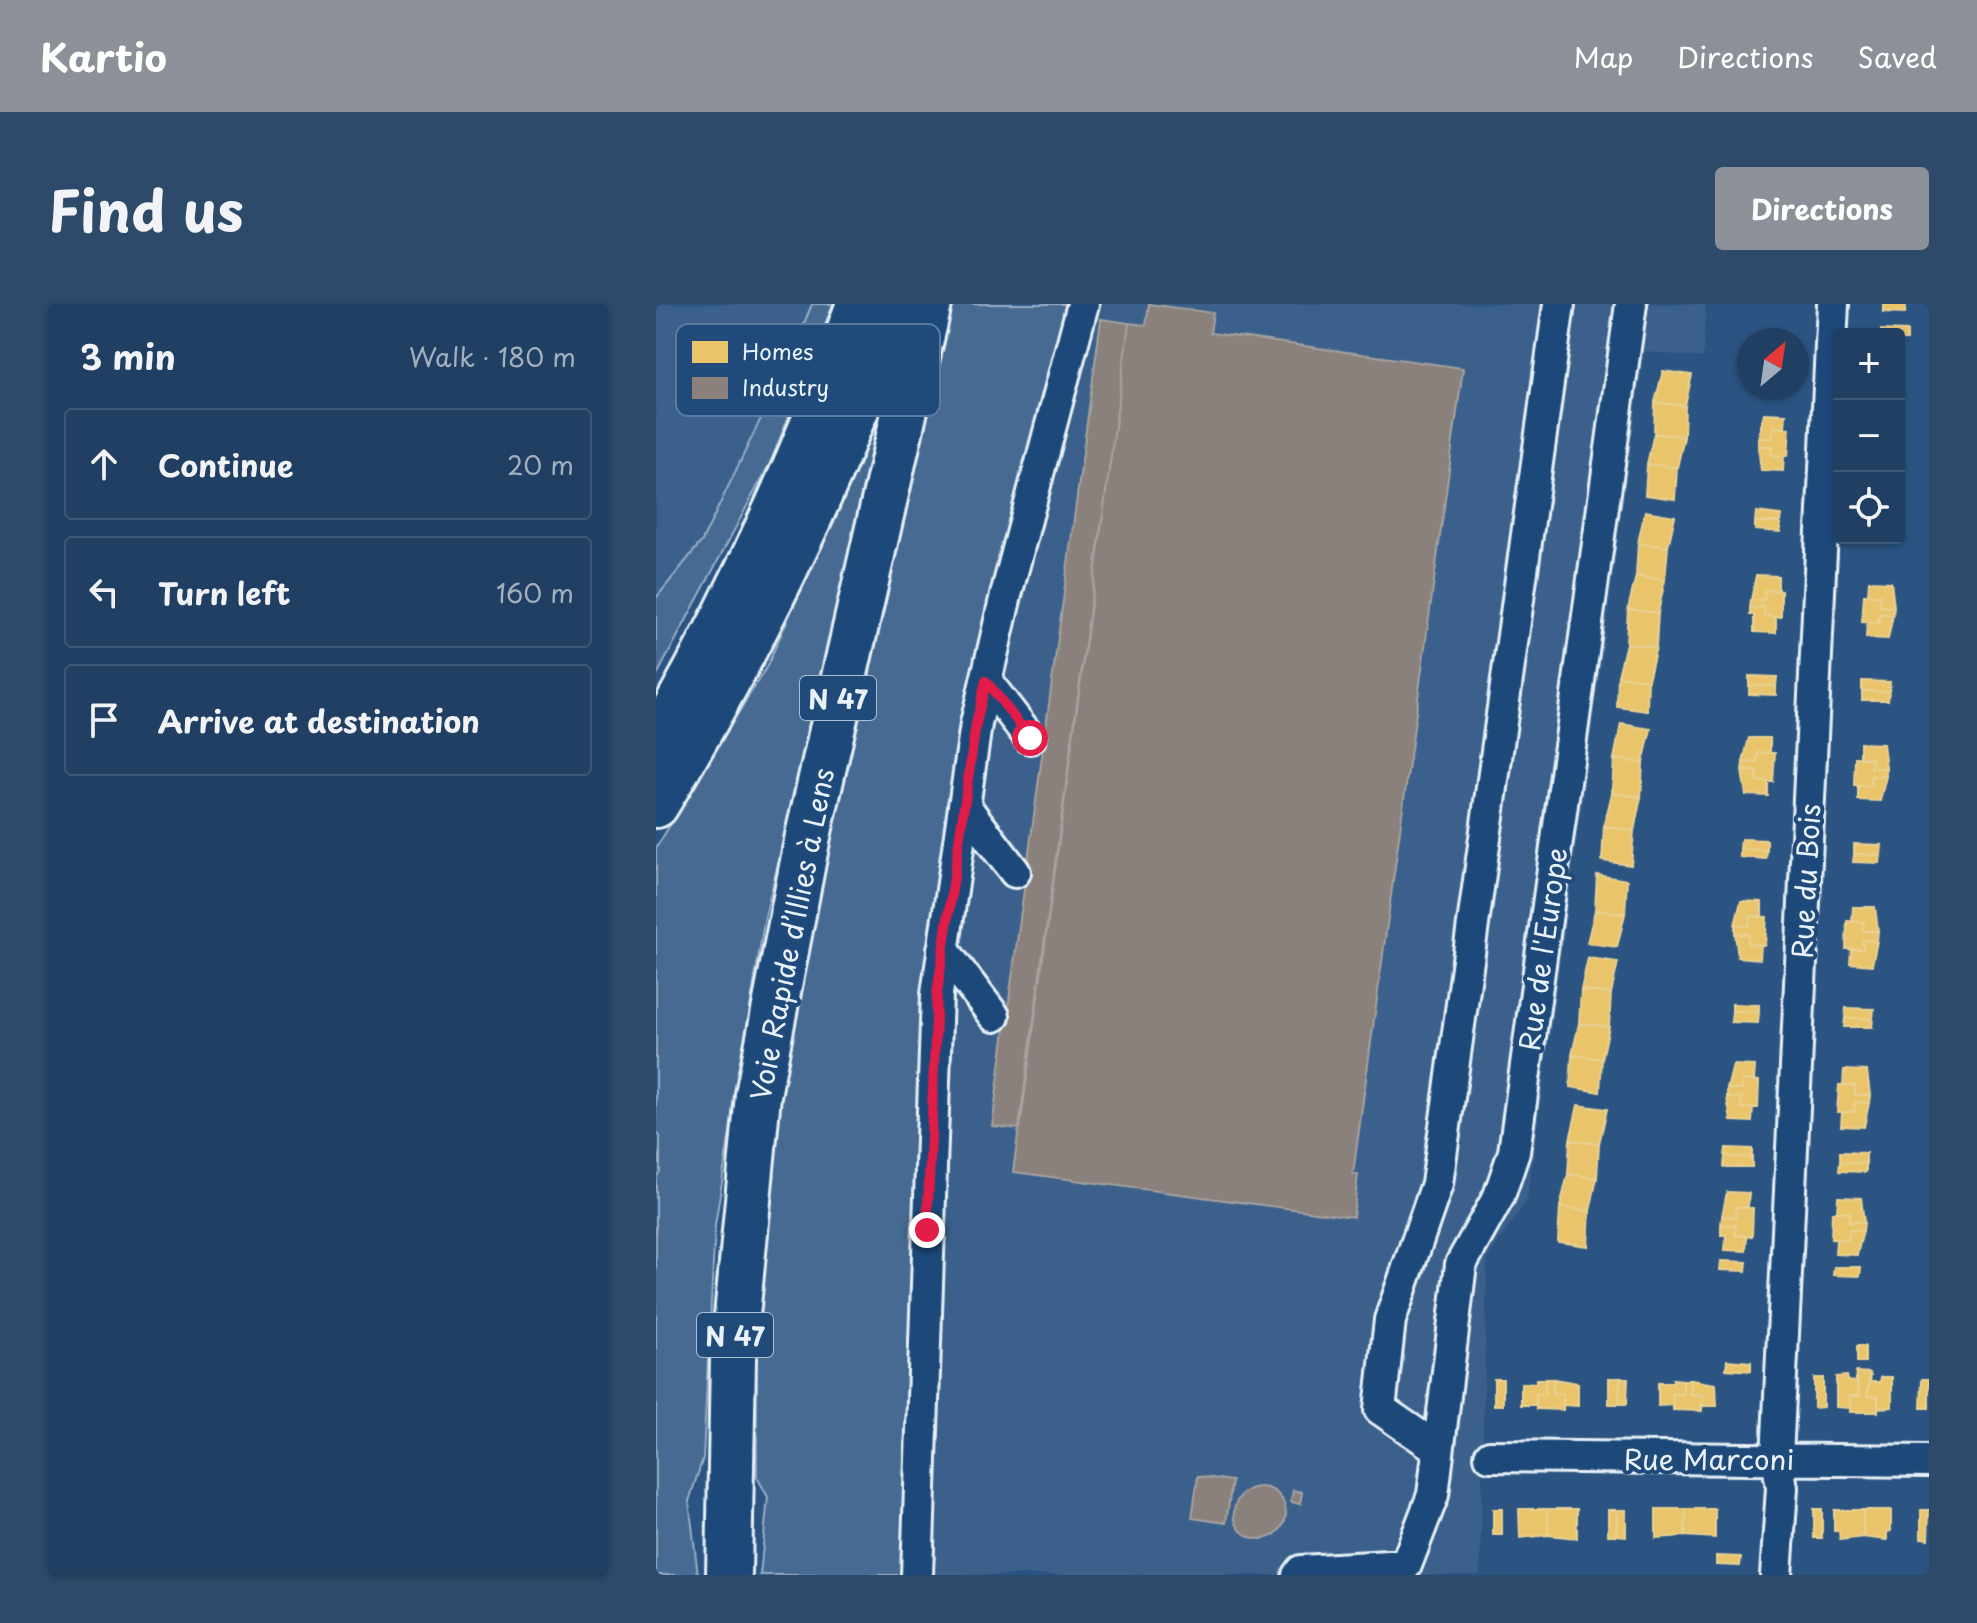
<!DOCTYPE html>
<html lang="en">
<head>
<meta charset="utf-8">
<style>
	body { margin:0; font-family:"Playpen Sans",sans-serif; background:#2d4a6b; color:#f1f3f6 }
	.controls { position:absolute; right:24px; top:24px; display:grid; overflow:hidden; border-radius:8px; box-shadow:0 2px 6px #0004 }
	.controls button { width:72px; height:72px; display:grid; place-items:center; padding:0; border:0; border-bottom:2px solid #3d5877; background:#203f62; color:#f1f3f6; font:40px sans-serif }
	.compass { position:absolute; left:1081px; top:24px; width:72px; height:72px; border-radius:50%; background:#203f62; box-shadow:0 2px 6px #0004; rotate:29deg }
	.stop { position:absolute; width:24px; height:24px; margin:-18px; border:6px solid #e11d48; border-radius:50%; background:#fff }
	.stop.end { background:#e11d48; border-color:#fff; box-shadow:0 2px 8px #0008 }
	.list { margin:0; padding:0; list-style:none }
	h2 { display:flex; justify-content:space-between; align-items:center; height:104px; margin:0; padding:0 32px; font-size:34px }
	h2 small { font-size:26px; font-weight:400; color:#a2afbe }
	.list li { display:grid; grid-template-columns:52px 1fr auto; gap:24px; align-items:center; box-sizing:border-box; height:112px; margin:0 16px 16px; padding:0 16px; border:2px solid #3d5877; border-radius:8px }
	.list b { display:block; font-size:30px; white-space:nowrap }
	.list em { font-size:26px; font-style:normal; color:#a2afbe }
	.icon { flex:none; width:44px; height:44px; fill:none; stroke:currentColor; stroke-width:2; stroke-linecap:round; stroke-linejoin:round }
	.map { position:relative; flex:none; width:1273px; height:1271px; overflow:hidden; border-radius:8px }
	header { display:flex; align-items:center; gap:48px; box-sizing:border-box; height:112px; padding:0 40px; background:#8c9099; color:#fff }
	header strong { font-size:38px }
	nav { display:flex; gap:44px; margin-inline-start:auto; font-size:28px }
	.intro { display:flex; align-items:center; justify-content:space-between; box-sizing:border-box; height:192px; padding:0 48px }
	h1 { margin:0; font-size:56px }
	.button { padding:20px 36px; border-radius:8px; background:#8c9099; color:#fff; font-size:28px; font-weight:700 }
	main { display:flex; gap:48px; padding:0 48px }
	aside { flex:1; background:#203f62; border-radius:8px; box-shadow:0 2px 6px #0004 }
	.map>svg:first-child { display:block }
	.built { fill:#3a608b }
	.green { fill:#476b93; stroke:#98aec6; stroke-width:2 }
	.homes { fill:#e9c46a; stroke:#e9d295; stroke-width:2 }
	.industry { fill:#8a817c; stroke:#a6a3a1; stroke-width:2 }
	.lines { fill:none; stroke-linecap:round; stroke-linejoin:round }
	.minor-casing { stroke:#e8f1f8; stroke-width:36 }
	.highway-casing { stroke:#e8f1f8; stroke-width:50 }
	.minor { stroke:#1f4a7a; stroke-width:30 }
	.highway { stroke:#1f4a7a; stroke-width:44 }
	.route { stroke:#e11d48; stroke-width:10 }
	.labels { text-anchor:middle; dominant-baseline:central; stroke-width:8; stroke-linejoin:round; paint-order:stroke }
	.shield { fill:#1f4a7a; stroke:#acbfd2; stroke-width:2 }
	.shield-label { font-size:26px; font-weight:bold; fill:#e8f1f8 }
	.street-label { font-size:28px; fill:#e8f1f8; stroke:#1f4a7a }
	.key { fill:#1f4a7a; stroke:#5b7ca0; stroke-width:2 }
	.key-label { font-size:22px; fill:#e8f1f8 }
</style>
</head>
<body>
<header>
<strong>Kartio</strong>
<nav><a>Map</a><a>Directions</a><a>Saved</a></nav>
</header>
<div class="intro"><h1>Find us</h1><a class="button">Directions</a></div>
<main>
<aside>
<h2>3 min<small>Walk · 180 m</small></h2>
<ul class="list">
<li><svg class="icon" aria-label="ahead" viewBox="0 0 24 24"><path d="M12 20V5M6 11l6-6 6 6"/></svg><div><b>Continue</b></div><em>20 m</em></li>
<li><svg class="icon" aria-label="left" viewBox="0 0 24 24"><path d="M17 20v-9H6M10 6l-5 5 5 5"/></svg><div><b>Turn left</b></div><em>160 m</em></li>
<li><svg class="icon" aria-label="arrive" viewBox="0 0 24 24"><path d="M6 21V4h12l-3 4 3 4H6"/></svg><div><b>Arrive at destination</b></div></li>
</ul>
</aside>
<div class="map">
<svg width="1273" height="1271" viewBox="0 0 1273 1271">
	<rect width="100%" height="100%" fill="#2b5482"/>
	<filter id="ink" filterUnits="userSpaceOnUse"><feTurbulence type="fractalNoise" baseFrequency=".0125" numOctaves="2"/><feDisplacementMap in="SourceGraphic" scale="16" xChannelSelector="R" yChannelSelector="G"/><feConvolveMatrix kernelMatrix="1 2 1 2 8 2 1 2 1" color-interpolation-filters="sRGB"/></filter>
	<g filter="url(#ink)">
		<!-- built -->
		<path class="built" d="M 0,0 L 156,0 L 134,56 L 46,237 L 0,294 Z
			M 417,0 L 1050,0 L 1047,54 L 988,47 L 871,897 L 831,954 L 824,1271 L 248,1271 L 272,688 Z"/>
		<!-- green -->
		<path class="green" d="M 156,0 L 177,0 L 115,157 L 0,373 L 0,294 L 46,237 L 133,56 Z
			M 293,0 L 417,0 L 319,371 L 247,1271 L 104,1271 L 112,1193 L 101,1173 L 100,980 L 122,796 L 218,324 Z
			M 221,115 L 225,117 L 175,348 L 109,612 L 59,921 L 47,1154 L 33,1197 L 42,1271 L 0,1271 L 0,874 L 4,867 L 4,832 L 0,828 L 0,544 L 111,362 Z"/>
		<!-- homes -->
		<path class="homes" d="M 1227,0 L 1250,0 L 1249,9 L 1227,8 Z
			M 1225,26 L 1251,27 L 1251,36 L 1243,36 L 1243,30 L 1225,30 Z
			M 1007,67 L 1036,71 L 1029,102 L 999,98 Z
			M 999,98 L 1029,102 L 1028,133 L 998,129 Z
			M 1108,109 L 1130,110 L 1129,124 L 1117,123 L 1116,134 L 1102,134 Z
			M 1117,123 L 1134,124 L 1132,152 L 1115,151 L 1116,142 L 1102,142 L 1102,134 L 1116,134 Z
			M 998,129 L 1028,133 L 1021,164 L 991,160 Z
			M 1102,142 L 1116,142 L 1115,151 L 1128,152 L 1127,167 L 1105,166 Z
			M 991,160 L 1021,164 L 1019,195 L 989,191 Z
			M 989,207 L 1019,212 L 1012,243 L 982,239 Z
			M 1100,208 L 1125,211 L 1124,218 L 1099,218 Z
			M 1099,218 L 1124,218 L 1124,228 L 1099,226 Z
			M 982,239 L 1012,243 L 1009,276 L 980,272 Z
			M 1100,271 L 1122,272 L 1122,286 L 1109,286 L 1108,296 L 1095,296 Z
			M 980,272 L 1009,276 L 1002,309 L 972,305 Z
			M 1213,277 L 1235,278 L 1238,303 L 1224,302 L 1225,291 L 1212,291 Z
			M 1109,286 L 1125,287 L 1125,313 L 1108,312 L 1108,303 L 1094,304 L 1095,296 L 1108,296 Z
			M 1208,291 L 1225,291 L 1224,302 L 1238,303 L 1237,311 L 1223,310 L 1223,319 L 1206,318 Z
			M 1108,303 L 1108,312 L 1120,313 L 1120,329 L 1098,328 L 1098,311 L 1094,311 L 1094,304 Z
			M 972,305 L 1002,309 L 1000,343 L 970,339 Z
			M 1223,310 L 1237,311 L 1232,335 L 1210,334 L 1211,318 L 1223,319 Z
			M 970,339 L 1000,343 L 992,376 L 962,372 Z
			M 962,372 L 992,376 L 991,407 L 961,403 Z
			M 1093,372 L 1121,373 L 1120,382 L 1093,381 Z
			M 1206,377 L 1234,378 L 1233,388 L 1206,387 Z
			M 1093,381 L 1120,382 L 1120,391 L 1093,390 Z
			M 1206,387 L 1233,388 L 1232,396 L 1206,396 Z
			M 965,420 L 995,425 L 987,459 L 958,455 Z
			M 1093,434 L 1114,434 L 1114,449 L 1102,449 L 1101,459 L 1087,458 Z
			M 1204,439 L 1227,440 L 1230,464 L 1215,464 L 1216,454 L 1204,454 Z
			M 1102,449 L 1119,449 L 1117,478 L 1101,477 L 1101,467 L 1086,467 L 1087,458 L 1101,459 Z
			M 1199,453 L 1216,454 L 1215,464 L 1230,464 L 1230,472 L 1215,472 L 1215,482 L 1198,482 Z
			M 958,455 L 987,459 L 985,493 L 956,489 Z
			M 1086,467 L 1101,467 L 1101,477 L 1112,478 L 1112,492 L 1090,491 Z
			M 1215,472 L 1230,472 L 1224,497 L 1202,496 L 1202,482 L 1215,482 Z
			M 956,489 L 985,493 L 978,527 L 948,522 Z
			M 948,522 L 978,527 L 975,561 L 946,557 Z
			M 1085,535 L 1111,536 L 1111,546 L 1084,545 Z
			M 1198,540 L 1226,541 L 1225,551 L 1198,550 Z
			M 1084,545 L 1111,546 L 1110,555 L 1084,553 Z
			M 1198,550 L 1225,551 L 1224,559 L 1197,558 Z
			M 941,571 L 971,576 L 969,610 L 939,606 Z
			M 1085,597 L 1106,598 L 1106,613 L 1094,612 L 1093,622 L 1079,621 Z
			M 1197,603 L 1219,603 L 1222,627 L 1207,627 L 1208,618 L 1196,617 Z
			M 939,606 L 969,610 L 961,643 L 931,639 Z
			M 1094,612 L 1111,613 L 1109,641 L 1092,640 L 1093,630 L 1079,630 L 1079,621 L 1093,622 Z
			M 1191,617 L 1208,618 L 1207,627 L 1222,627 L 1221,637 L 1207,636 L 1207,645 L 1190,645 Z
			M 1079,629 L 1093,630 L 1092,640 L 1105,641 L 1104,655 L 1082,653 Z
			M 1207,636 L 1221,637 L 1216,661 L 1194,659 L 1195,645 L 1207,645 Z
			M 932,654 L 962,658 L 955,690 L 925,686 Z
			M 925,686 L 955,690 L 953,723 L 923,719 Z
			M 1076,700 L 1103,701 L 1103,708 L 1076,707 Z
			M 1190,704 L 1218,705 L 1217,715 L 1189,714 Z
			M 1076,707 L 1103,708 L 1102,719 L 1075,718 Z
			M 1189,714 L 1217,715 L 1216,723 L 1188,723 Z
			M 923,719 L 953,723 L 946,755 L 916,751 Z
			M 916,751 L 946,755 L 944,788 L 914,783 Z
			M 1077,761 L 1099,762 L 1098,777 L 1086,776 L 1086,786 L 1071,785 Z
			M 1188,766 L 1211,767 L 1214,791 L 1199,791 L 1199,781 L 1187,781 Z
			M 1086,776 L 1103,777 L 1102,804 L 1085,804 L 1086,793 L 1071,794 L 1071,785 L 1086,786 Z
			M 1183,781 L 1199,781 L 1199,791 L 1214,791 L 1213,799 L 1199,798 L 1198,808 L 1181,808 Z
			M 1086,793 L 1085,804 L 1097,804 L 1096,818 L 1075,817 L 1071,794 Z
			M 1199,798 L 1213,799 L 1208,823 L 1185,822 L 1186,808 L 1198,808 Z
			M 922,801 L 951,805 L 943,840 L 914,836 Z
			M 914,836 L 943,840 L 941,874 L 912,870 Z
			M 1070,844 L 1096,845 L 1096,854 L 1069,852 Z
			M 1184,848 L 1210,849 L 1210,859 L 1184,858 Z
			M 1069,852 L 1096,854 L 1096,863 L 1068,863 Z
			M 1184,858 L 1210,859 L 1210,868 L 1183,867 Z
			M 912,870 L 941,874 L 934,907 L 904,903 Z
			M 1071,888 L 1093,889 L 1092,903 L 1080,903 L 1079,913 L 1066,912 Z
			M 1182,893 L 1205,894 L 1208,918 L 1193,918 L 1193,908 L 1181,908 Z
			M 904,903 L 934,907 L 932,942 L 902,938 Z
			M 1080,903 L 1097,904 L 1096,932 L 1079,931 L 1080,921 L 1065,921 L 1066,912 L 1079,913 Z
			M 1176,908 L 1193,908 L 1193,918 L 1208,918 L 1207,927 L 1193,926 L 1192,936 L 1175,935 Z
			M 1065,921 L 1080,921 L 1079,931 L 1091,932 L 1090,947 L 1069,946 L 1070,931 L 1065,931 Z
			M 1193,926 L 1207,927 L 1201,951 L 1179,950 L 1180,935 L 1192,936 Z
			M 1065,957 L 1091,958 L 1090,967 L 1064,966 Z
			M 1178,963 L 1205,963 L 1204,972 L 1177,971 Z
			M 1201,1042 L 1209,1042 L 1209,1058 L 1201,1058 Z
			M 1071,1056 L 1095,1058 L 1095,1067 L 1070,1065 Z
			M 1200,1068 L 1214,1069 L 1211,1092 L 1222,1093 L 1222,1108 L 1194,1108 L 1194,1092 L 1203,1092 Z
			M 1215,1071 L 1214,1078 L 1224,1078 L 1225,1073 L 1236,1073 L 1236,1103 L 1222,1104 L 1222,1093 L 1211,1092 Z
			M 1191,1072 L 1191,1077 L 1200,1078 L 1200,1072 L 1203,1092 L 1194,1092 L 1194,1104 L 1180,1103 L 1180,1073 Z
			M 953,1074 L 964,1074 L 963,1100 L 953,1100 Z
			M 964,1074 L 972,1074 L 971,1100 L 963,1100 Z
			M 1158,1074 L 1167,1074 L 1167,1103 L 1158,1104 Z
			M 838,1075 L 847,1075 L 847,1101 L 838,1101 Z
			M 880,1075 L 890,1075 L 889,1090 L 880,1090 L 880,1101 L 865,1101 L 865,1079 L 880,1079 Z
			M 890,1075 L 898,1075 L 897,1090 L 907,1090 L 907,1106 L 880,1105 L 880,1090 L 889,1090 Z
			M 898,1075 L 922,1079 L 922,1102 L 907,1101 L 907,1090 L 897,1090 Z
			M 1017,1075 L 1027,1076 L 1027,1090 L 1017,1090 L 1017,1101 L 1002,1102 L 1002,1079 L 1017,1079 Z
			M 1266,1075 L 1273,1075 L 1273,1104 L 1265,1104 Z
			M 1027,1076 L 1035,1076 L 1034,1090 L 1046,1091 L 1046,1107 L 1017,1106 L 1017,1090 L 1027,1090 Z
			M 1035,1076 L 1060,1080 L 1061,1102 L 1046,1102 L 1046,1091 L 1034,1090 Z
			M 837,1205 L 846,1205 L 846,1231 L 837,1231 Z
			M 863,1205 L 892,1205 L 892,1231 L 864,1234 Z
			M 892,1205 L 921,1205 L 921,1234 L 892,1231 Z
			M 1000,1205 L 1030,1205 L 1029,1232 L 1000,1234 Z
			M 1030,1205 L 1059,1205 L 1059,1234 L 1029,1232 Z
			M 1158,1205 L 1166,1205 L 1166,1234 L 1158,1234 Z
			M 952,1206 L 961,1206 L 960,1231 L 952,1231 Z
			M 961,1206 L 970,1206 L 970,1232 L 960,1231 Z
			M 1178,1206 L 1207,1206 L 1207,1233 L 1184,1236 L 1183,1227 L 1178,1227 Z
			M 1207,1206 L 1235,1206 L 1235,1227 L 1231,1228 L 1231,1236 L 1207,1233 Z
			M 1265,1206 L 1273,1206 L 1272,1235 L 1265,1234 Z
			M 1060,1252 L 1085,1253 L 1084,1262 L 1060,1261 Z"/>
		<!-- industry -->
		<path class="industry" d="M 493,0 L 557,9 L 554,29 L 807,64 L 697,870 L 702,871 L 697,913 L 357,868 L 473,19 L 490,21 Z
			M 445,15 L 473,19 L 364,825 L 336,822 Z
			M 542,1172 L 576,1177 L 570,1219 L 536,1214 Z
			M578 1209a26 26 0 1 1 52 0a26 26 0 1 1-52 0Z
			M 637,1186 L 646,1188 L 644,1200 L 635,1198 Z"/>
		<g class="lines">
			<defs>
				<path id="minor" d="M 330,377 L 374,434
					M 308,501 L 359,568
					M 287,645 L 338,712
					M 781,1144 L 724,1105 L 734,1016 L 781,880 L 903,0
					M 834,1152 L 1273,1157
					M 261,1271 L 281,690 L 320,420 L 350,291 L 427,0
					M 642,1271 L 645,1267 L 750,1261
					M 739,1271 L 750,1261 L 777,1191 L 805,960 L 843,892 L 858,848 L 975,0
					M 1120,1271 L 1126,1184 L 1121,1154 L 1177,0"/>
				<path id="highway" d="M 0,439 C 81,298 149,153 203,0
					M 0,501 C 97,342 178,176 240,0
					M 73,1271 L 77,1054 L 102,791 L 152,532 L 273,0"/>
			</defs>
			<!-- minor casing -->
			<use href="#minor" class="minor-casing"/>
			<!-- highway casing -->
			<use href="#highway" class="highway-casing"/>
			<!-- minor -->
			<use href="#minor" class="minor"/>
			<!-- highway -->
			<use href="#highway" class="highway"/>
		</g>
	</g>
	<g class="lines" filter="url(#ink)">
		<!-- route -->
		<path class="route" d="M 271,926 L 281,690 L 320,420 L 330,377 L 374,434"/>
	</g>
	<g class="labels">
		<!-- shield labels -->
		<g class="shield">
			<rect x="144" y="372" width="76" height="44" rx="6"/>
			<rect x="41" y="1009" width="76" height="44" rx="6"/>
		</g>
		<g class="shield-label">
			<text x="182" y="394">N 47</text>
			<text x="79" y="1031">N 47</text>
		</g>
		<!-- street labels -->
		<g class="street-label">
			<text transform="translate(1149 577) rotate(-87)">Rue du Bois</text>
			<text transform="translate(135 630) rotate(-79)">Voie Rapide d’Illies à Lens</text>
			<text transform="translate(886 645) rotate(-82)">Rue de l'Europe</text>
			<text x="1053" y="1154">Rue Marconi</text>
		</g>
	</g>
	<!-- legend -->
	<rect x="20" y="20" width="264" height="92" rx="12" class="key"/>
	<rect x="36" y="37" width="36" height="22" fill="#e9c46a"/>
	<rect x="36" y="73" width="36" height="22" fill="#8a817c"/>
	<g class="key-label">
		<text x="86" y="56">Homes</text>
		<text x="86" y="92">Industry</text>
	</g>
</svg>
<div class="controls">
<button>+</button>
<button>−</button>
<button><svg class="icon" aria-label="locate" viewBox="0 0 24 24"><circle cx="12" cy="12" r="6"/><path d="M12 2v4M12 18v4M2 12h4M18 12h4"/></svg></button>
</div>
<svg class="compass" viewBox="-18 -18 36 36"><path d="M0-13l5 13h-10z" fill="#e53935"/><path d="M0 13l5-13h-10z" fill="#a2afbe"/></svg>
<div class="stop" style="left:374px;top:434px"></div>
<div class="stop end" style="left:271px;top:926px"></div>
</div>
</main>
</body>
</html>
